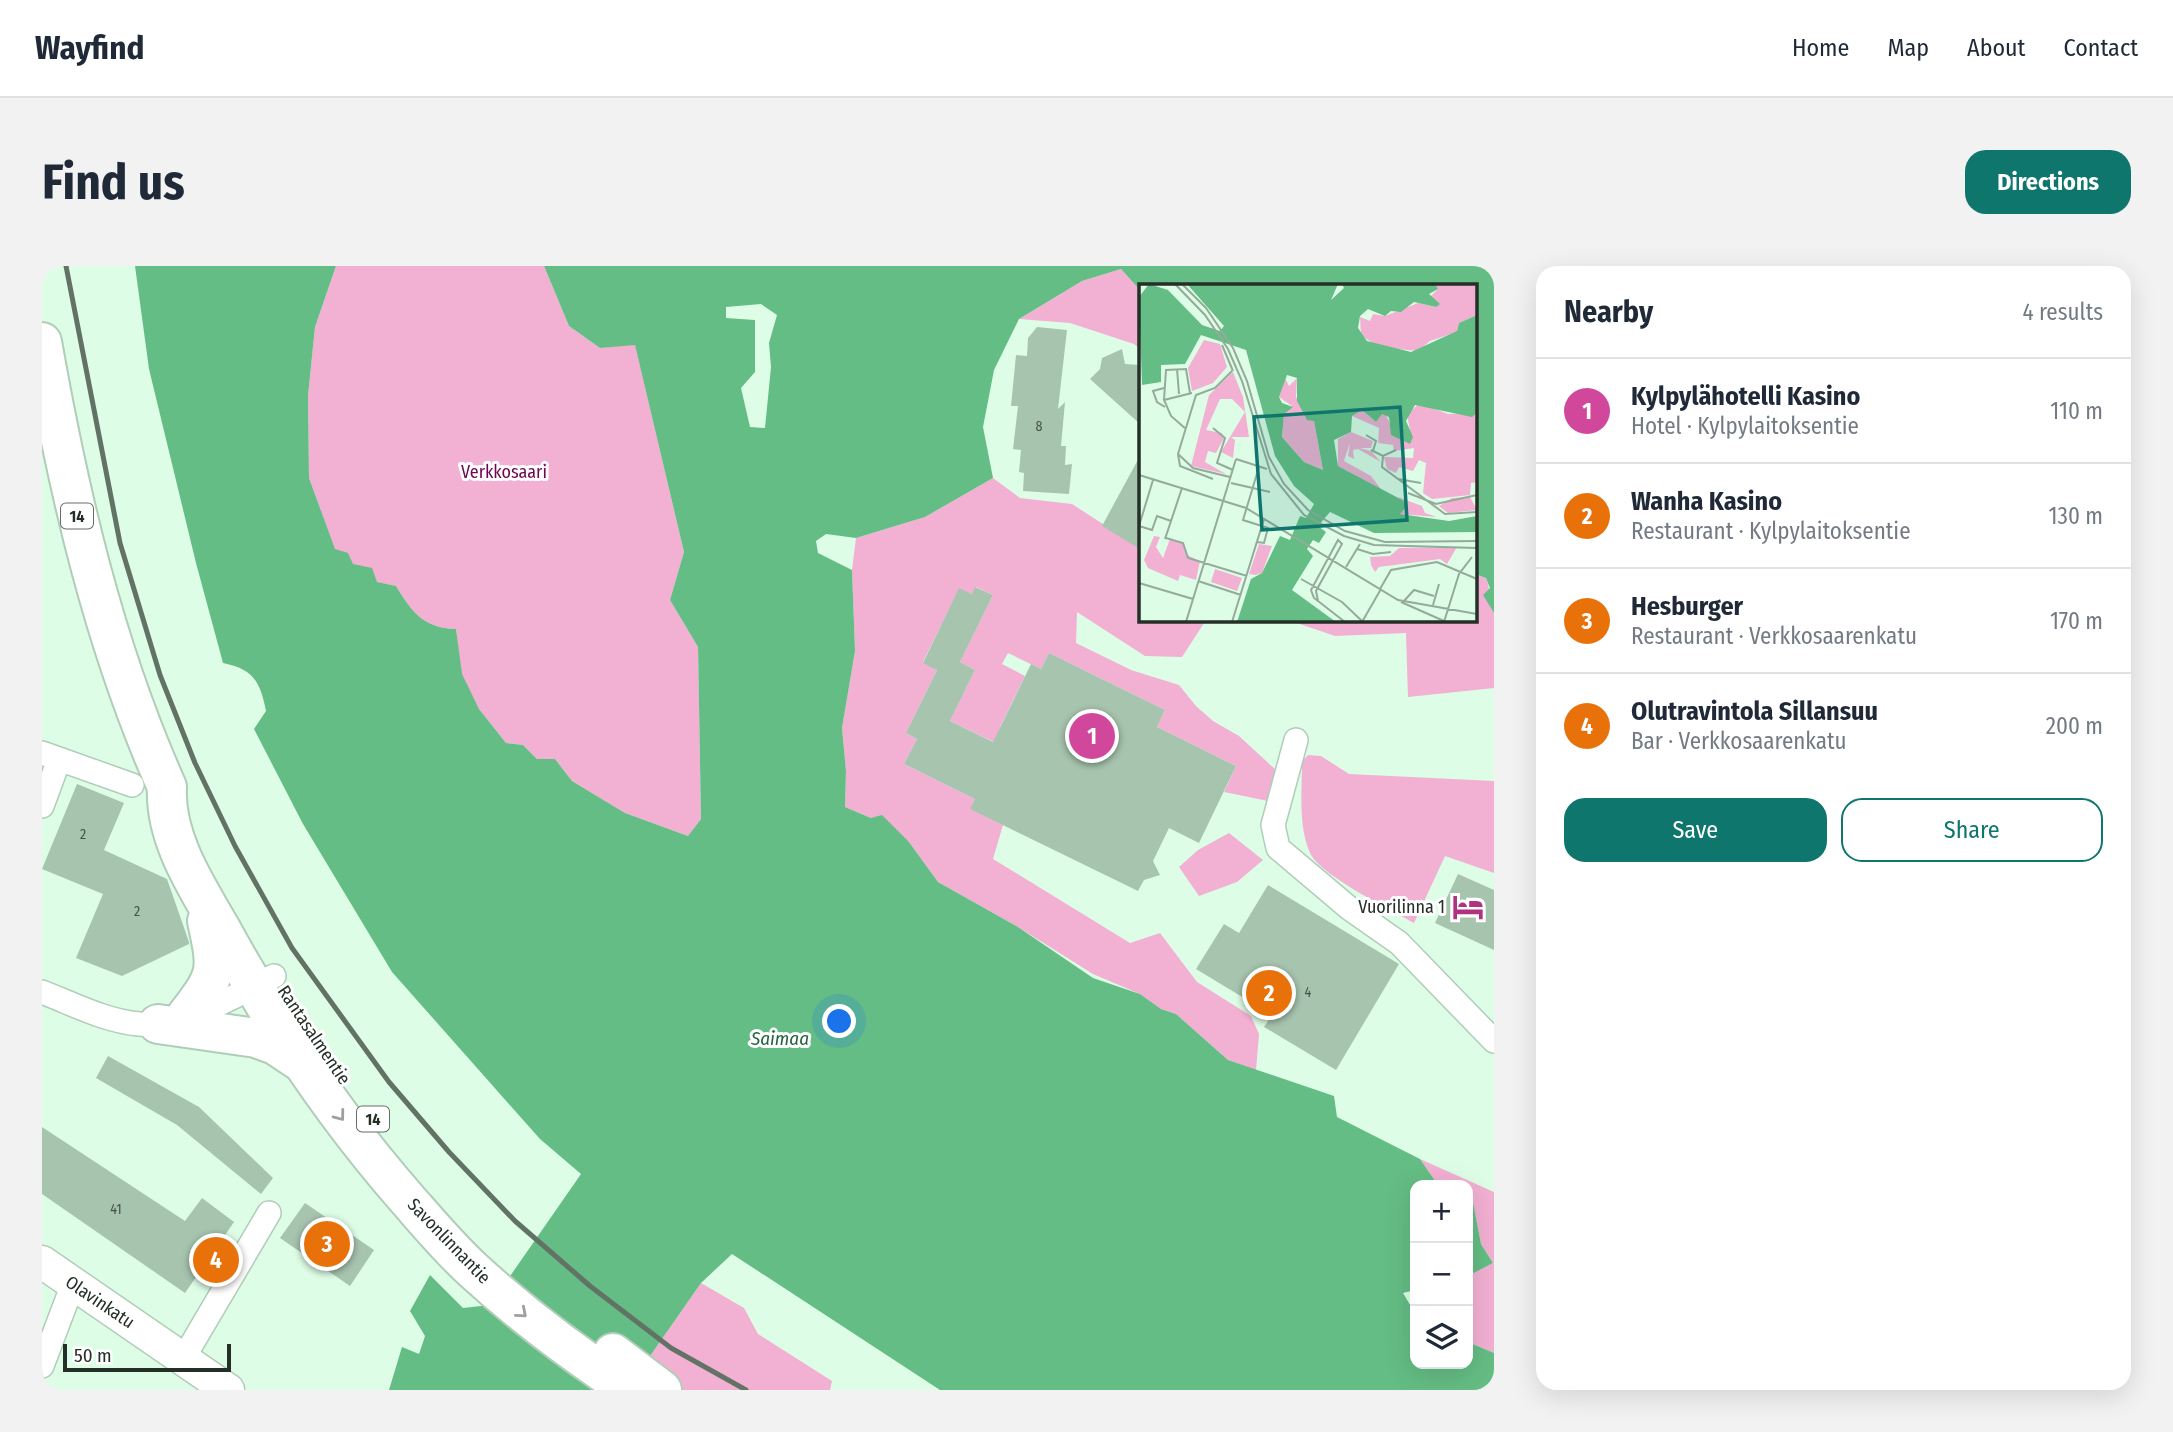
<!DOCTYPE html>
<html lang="en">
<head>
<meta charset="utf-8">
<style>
	body { margin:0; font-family:"Fira Sans Condensed",sans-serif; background:#f2f2f3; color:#1f2937 }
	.controls { position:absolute; right:21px; bottom:21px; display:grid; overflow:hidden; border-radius:14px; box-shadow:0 7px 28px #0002 }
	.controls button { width:63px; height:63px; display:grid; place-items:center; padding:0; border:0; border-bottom:2px solid #e0e1e3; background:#fff; color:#1f2937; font:35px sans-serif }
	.scale { position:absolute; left:21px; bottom:18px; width:168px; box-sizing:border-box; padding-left:7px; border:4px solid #242f27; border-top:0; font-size:19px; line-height:24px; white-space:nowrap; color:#242f27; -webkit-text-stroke:5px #fff; paint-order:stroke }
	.you { position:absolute; left:798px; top:756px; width:24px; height:24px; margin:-18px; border:5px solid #fff; border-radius:50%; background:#1a73e8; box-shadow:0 0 0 10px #1a73e833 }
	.badge { display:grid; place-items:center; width:46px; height:46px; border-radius:50%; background:#0f766e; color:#fff; font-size:23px; font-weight:700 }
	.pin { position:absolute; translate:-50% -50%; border:4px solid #fff; box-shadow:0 2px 7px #0006 }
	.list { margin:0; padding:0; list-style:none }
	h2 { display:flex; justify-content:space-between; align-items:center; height:91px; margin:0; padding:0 28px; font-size:30px }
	h2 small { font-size:23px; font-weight:400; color:#747a83 }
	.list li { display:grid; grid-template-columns:46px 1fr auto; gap:21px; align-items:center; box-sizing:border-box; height:105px; padding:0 28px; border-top:2px solid #e0e1e3 }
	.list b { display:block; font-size:26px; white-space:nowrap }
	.list p { margin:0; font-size:23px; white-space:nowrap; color:#747a83 }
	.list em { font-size:23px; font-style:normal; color:#747a83 }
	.actions { display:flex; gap:14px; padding:21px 28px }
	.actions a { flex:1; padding:16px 0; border:2px solid #0f766e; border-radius:21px; text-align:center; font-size:24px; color:#0f766e }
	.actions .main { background:#0f766e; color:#fff }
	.icon { flex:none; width:38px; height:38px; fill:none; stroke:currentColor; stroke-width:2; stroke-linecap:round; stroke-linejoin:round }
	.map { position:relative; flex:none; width:1452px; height:1124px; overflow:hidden; border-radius:21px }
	header { display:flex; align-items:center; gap:42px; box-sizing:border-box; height:98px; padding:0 35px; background:#fff; border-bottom:2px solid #e0e1e3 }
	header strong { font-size:33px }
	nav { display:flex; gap:38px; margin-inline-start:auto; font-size:24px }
	.intro { display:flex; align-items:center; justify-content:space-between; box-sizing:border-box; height:168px; padding:0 42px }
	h1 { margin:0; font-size:49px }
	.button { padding:18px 32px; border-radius:21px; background:#0f766e; color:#fff; font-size:24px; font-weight:700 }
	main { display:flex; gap:42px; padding:0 42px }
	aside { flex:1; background:#fff; border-radius:21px; box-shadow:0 7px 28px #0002 }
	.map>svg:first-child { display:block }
	.green { fill:#f2b0d3 }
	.water { fill:#64bd84; fill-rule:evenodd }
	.building { fill:#a7c4af }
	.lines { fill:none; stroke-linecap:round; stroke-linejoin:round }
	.street-casing { stroke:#b0cdb8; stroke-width:26 }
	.secondary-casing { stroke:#b0cdb8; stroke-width:35 }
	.highway-casing { stroke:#b0cdb8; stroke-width:42 }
	.street { stroke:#fff; stroke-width:23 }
	.secondary { stroke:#fff; stroke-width:32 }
	.highway { stroke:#fff; stroke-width:38 }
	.rail { stroke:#627366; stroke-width:5 }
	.oneway { stroke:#9ca19e }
	.labels { text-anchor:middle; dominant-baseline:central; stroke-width:6; stroke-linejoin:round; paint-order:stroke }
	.number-label { font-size:14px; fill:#455449 }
	.shield { fill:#fff; stroke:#666d68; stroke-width:2 }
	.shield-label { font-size:16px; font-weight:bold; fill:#242f27 }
	.park-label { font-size:18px; fill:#70064f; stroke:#fff }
	.poi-label { font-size:18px; fill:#242f27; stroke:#fff; text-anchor:end }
	.street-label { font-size:18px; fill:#242f27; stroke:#fff }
	.water-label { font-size:19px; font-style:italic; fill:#23633d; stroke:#fff }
	.inset-road { fill:none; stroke:#94ab9a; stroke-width:2 }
	.view { fill:#0f766e; fill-opacity:0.15; stroke:#0f766e; stroke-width:3.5 }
	.inset-edge { fill:none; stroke:#242f27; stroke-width:3.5 }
</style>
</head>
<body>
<header>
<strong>Wayfind</strong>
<nav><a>Home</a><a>Map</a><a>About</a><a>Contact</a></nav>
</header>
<div class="intro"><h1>Find us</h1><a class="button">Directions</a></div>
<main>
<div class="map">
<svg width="1452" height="1124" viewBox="0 0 1452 1124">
	<rect width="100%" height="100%" fill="#defde7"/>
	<!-- green -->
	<path class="green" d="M 294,0 L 502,0 L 527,60 L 558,82 L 593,78 L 642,286 L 628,334 L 656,381 L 659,553 L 646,570 L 583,547 L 530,515 L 513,493 L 495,493 L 481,479 L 464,477 L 437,443 L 419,408 L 414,363 C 381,362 370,346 354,320 L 334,316 L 293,284 L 267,212 L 266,130 L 273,61 Z
		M 1079,3 L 1098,24 L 1098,83 L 1092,78 L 1028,57 L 977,53 L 1040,15 Z
		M 951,212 L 978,232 L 1030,238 L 1098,282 L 1098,354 L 1164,354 L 1140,391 L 1103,390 L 1035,346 L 1034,377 L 1089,404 L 1137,419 L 1154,440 L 1171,455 L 1197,470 L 1235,505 L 1226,535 L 1182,526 L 1194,500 L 1115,461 L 1123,444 L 1007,387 L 999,403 L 966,387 L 960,398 L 983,410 L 958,461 L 969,466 L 962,481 L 908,455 L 933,404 L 918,396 L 951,329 L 934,321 L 930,328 L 917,323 L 881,396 L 895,404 L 864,467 L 875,473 L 862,498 L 933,533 L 929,543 L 961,559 L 951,593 L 1088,677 L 1118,667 L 1155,716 L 1209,750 L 1217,768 L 1214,804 L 1186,794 L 1134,748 L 1119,743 L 1098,728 L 1051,708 L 976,661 L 896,616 L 867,576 L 829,552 L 803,541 L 804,505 L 800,462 L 813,385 L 810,304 L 814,272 L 883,251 Z
		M 1433,308 L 1444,312 C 1450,325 1445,338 1452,347 L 1452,422 L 1366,431 L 1364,367 L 1293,370 L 1246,354 L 1433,354 Z
		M 1266,489 L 1279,490 L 1307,508 L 1452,515 L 1452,607 L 1403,590 L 1372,657 C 1348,643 1279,610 1268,587 C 1256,560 1260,525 1260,495 Z
		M 1187,567 L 1221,594 L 1195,616 L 1157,630 L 1137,601 L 1156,584 Z
		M 1378,893 L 1452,926 L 1452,1087 L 1426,1076 L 1426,1010 L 1451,997 L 1439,978 L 1431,937 L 1426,934 L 1426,919 L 1396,919 Z
		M 659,1017 L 702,1042 L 716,1068 L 790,1115 L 788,1124 L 556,1124 L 608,1090 Z"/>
	<!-- water -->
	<path class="water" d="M 93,0 L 294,0 L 273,61 L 266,130 L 267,212 L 293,283 L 306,287 L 311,298 L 330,302 L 335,316 L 354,320 C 370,346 381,362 414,363 L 420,408 L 437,443 L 464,477 L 481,479 L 495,493 L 513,493 L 530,515 L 583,547 L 646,570 L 659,553 L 656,381 L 628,334 L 642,286 L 593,79 L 558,82 L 527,60 L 502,0 L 1452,0 L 1452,347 L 1441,329 L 1448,322 L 1444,312 L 1433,308 L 1433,19 L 1098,19 L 1098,24 L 1079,3 L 1040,15 L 977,53 L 952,104 L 941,161 L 951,212 L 883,251 L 814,272 L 784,268 L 774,275 L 776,287 L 810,304 L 813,385 L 800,462 L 804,505 L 803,541 L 829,552 L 840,549 L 867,576 L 896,616 L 976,661 L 1051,712 L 1098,728 L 1119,743 L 1134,748 L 1186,794 L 1292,830 L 1295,851 L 1378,893 L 1396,919 L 1373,919 L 1373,1024 L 1361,1027 L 1373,1047 L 1373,1098 L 1426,1098 L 1426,1076 L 1452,1087 L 1452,1124 L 898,1124 L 690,988 L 659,1017 L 608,1090 L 556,1124 L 347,1124 L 360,1081 L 377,1088 L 383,1070 L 368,1045 L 388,1009 L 421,1042 L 448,1039 L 539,908 L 498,873 L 350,706 L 261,558 L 212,463 L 224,445 C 218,415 211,403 181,397 L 154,297 L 107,103 ZM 719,38 L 735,49 L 727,77 L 729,101 L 723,162 L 708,161 L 699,122 L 713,106 L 713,54 L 684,52 L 684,41 Z
		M 1426,934 L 1431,936 L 1439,978 L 1451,997 L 1426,1010 Z"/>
	<!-- building -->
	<path class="building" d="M 995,61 L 1025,64 L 1016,143 L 1023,136 L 1019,180 L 1024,180 L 1023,199 L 1030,198 L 1027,228 L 981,225 L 982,207 L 977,206 L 979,184 L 971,183 L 976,140 L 969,140 L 974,89 L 985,90 L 986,72 Z
		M 1080,83 L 1083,98 L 1098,99 L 1098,158 L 1048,113 L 1058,103 L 1060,92 Z
		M 1098,190 L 1098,283 L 1060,260 Z
		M 933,321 L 951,329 L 918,396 L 933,404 L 908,455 L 951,476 L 989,398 L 999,403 L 1007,387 L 1123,444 L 1115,461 L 1194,500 L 1157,577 L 1127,562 L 1111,595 L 1118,609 L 1102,614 L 1096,625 L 928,543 L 933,533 L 862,498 L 875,473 L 864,467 L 895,404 L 881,397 L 917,322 L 930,328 Z
		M 35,518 L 82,537 L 62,584 L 125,613 L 147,676 L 147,678 L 80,710 L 34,692 L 61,628 L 0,603 Z
		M 1416,608 L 1452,624 L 1452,684 L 1393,657 Z
		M 1226,619 L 1357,698 L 1294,804 L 1222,761 L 1230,749 L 1154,703 L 1182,658 L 1197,667 Z
		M 66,790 L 157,841 L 231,912 L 219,928 L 135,859 L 54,812 Z
		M 0,861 L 143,955 L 160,932 L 192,956 L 143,1027 L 0,928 Z
		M 263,937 L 332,984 L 308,1020 L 238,972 Z"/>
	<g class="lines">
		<defs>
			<path id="street" d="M 1254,474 L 1231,559 L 1236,582 L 1307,642 L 1357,677 L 1452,775
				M 0,487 L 90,519
				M 0,540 L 17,494
				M 0,726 C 31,738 63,755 97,758 C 138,762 196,729 232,710
				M 141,1093 L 227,947
				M 0,1100 L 31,1018"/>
			<path id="secondary" d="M 0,996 L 186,1124"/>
			<path id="highway" d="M 0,76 C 27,228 62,380 125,521 C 122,572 155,621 179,663 C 232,760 293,851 366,934 C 387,958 408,983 431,1004 C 480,1049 532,1088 587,1124
				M 144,750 C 176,709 176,705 165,655
				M 116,758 L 214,772 L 233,779 L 257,795
				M 571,1087 L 620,1124"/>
		</defs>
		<!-- street casing -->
		<use href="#street" class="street-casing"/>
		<!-- secondary casing -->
		<use href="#secondary" class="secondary-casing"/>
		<!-- highway casing -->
		<use href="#highway" class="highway-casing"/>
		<!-- street -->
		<use href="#street" class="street"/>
		<!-- secondary -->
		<use href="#secondary" class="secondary"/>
		<!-- highway -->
		<use href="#highway" class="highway"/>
		<!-- rail -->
		<path class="rail" d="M 24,0 L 78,277 L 118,409 L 153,497 L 193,580 L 250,682 L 347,816 L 407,886 L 473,955 L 548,1020 L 629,1082 L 704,1124"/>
	</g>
	<!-- one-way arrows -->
	<defs><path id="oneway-chevron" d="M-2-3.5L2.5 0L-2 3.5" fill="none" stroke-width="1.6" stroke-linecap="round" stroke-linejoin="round" transform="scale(1.75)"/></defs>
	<g class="oneway">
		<use href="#oneway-chevron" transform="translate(298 850) rotate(53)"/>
		<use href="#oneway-chevron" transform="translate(480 1047) rotate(41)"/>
	</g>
	<!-- icons -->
	<defs>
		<symbol id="hotel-bare" viewBox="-9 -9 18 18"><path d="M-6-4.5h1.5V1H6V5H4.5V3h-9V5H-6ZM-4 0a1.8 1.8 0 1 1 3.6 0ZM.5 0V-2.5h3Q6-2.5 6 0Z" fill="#b03382" stroke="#fff" stroke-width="2.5" paint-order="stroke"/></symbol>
	</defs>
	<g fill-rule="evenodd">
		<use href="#hotel-bare" x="1404" y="619" width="44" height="44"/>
	</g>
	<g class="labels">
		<!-- number labels -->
		<g class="number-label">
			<text x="997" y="160">8</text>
			<text x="41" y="568">2</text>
			<text x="95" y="645">2</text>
			<text x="1266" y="726">4</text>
			<text x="74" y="943">41</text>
		</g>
		<!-- shield labels -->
		<g class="shield">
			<rect x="19" y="237.5" width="32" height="25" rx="5"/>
			<rect x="315" y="840.5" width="32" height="25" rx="5"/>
		</g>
		<g class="shield-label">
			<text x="35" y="250">14</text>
			<text x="331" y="853">14</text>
		</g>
		<!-- park labels -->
		<g class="park-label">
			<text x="462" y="206">Verkkosaari</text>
		</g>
		<!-- poi labels -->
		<g class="poi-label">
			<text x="1403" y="641">Vuorilinna 1</text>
		</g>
		<!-- street labels -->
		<g class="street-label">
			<text transform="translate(272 769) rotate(56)">Rantasalmentie</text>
			<text transform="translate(407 975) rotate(46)">Savonlinnantie</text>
			<text transform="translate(58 1036) rotate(34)">Olavinkatu</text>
		</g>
		<!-- water labels -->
		<g class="water-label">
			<text x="738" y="772">Saimaa</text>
		</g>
	</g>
	<!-- overview -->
	<g transform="translate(1097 18)">
		<rect width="338" height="338" fill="#defde7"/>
		<path d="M 296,0 L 338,0 L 338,31 L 320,39 L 318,48 L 291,57 L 279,67 L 239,63 L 222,51 L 221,33 L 231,37 L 234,30 L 246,32 L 279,19 L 297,23 L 291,13 L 299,5 ZM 65,56 L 81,60 L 88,83 L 74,99 L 53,107 L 49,84 ZM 94,88 L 104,113 L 110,153 L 92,153 L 96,156 L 94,174 L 82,168 L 106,128 L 93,115 L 81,115 L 67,146 L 83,149 L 85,154 L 77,169 L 69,167 L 66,178 L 87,190 L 52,182 L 70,111 ZM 145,92 L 150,102 L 158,94 L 157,113 L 175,137 L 184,186 L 165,178 L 143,153 L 145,130 L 153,122 L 140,113 ZM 281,119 L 309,130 L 338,129 L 338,198 L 332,199 L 331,211 L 293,215 L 284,209 L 287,179 L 280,176 L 274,187 L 260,183 L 257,189 L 248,185 L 245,173 L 274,174 L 275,164 L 255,167 L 254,161 L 239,159 L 240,144 L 213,132 L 223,126 L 237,138 L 243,129 L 247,131 L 256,151 L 267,158 L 272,152 L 268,130 ZM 212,148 L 234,157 L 232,164 L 221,164 L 232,167 L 242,178 L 219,165 L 214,166 L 215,175 L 209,172 L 211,159 L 205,177 L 232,192 L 242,205 L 199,182 L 199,155 ZM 259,213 L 283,222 L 286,229 L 298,233 L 261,230 L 266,221 ZM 331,213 L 338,226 L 309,229 L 300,222 L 313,214 ZM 15,252 L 21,253 L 17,263 L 24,274 L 31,255 L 44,259 L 48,271 L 61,277 L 57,296 L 41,291 L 39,297 L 9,284 L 5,276 ZM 120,260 L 133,262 L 123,289 L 116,291 L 110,290 ZM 318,263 L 308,280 L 301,275 L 240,283 L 236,288 L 232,281 L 231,273 L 251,272 L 260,264 ZM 76,285 L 103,294 L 98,307 L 72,298 Z" fill="#f2b0d3"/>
		<path d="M 10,0 L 29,6 L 63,41 L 81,47 L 85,42 L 48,0 L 199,0 L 192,16 L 205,4 L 203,0 L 296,0 L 299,5 L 290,10 L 301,20 L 297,23 L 275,18 L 262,28 L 252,27 L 246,32 L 229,25 L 221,32 L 219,44 L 228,57 L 272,68 L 318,47 L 320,39 L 338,31 L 338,129 L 333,133 L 276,121 L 267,137 L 274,153 L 271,160 L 252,151 L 250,133 L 243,130 L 237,138 L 223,126 L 213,132 L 212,148 L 195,156 L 199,182 L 265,217 L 267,223 L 261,230 L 310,237 L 338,232 L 338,248 L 235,249 L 191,228 L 179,242 L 187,248 L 180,259 L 174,256 L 168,265 L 174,272 L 153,306 L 197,338 L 98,338 L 112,295 L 123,289 L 141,252 L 151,256 L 161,232 L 167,234 L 175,220 L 155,202 L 136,172 L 107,66 L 62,51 L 46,80 L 22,81 L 22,98 L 3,101 L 0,13 ZM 148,91 L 158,94 L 158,117 L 168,136 L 175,137 L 184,186 L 165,178 L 143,153 L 145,130 L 154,123 L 143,119 L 140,113 Z" fill="#64bd84" fill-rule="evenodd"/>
		<path class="inset-road" d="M 36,0 L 66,31 L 89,65 L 103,97 L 132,190 L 165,231 L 205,252 L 235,261 L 338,264M 43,0 L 67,24 L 94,64 L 108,97 L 130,173 L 145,200 L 169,226 L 206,247 L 246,258 L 338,257M 83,61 L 94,87M 38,85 L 40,110M 25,104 L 14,107 L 18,118 L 26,123M 25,116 L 27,86 L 47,85 L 51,109M 74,144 L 86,154 L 78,179 L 94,186M 47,145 L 32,132 L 25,116 L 53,109M 227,151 L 237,157 L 234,167M 232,166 L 244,172 L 257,166M 39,170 L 41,182 L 74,195M 244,172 L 243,183 L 306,230 L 338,228M 97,175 L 128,185M 0,191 L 107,224 L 259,316 L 338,330M 91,193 L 54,184 L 39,170 L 57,111 L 76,104 L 93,87M 259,195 L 282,199M 92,199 L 131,208M 269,209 L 297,220 L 338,211M 0,242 L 14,196M 0,242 L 13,246 L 18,232 L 32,237M 27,254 L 44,259 L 49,274 L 108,292M 26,255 L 43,204M 118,258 L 125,259 L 129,244 L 104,236 L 120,183M 218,265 L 234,270 L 252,268M 207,283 L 221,260M 162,295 L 203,318 L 224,338M 59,297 L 102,311M 0,299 L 54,315M 241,305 L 252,286 L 298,278 L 338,295M 179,317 L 177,307 L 203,260 L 199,256 L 172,306 L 175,314 L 179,317 L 206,338M 265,317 L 275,306 L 295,312M 262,318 L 305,337M 294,321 L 300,300M 47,338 L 97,175M 93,338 L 125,235M 223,338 L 242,305M 305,338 L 320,290 L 333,273"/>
		<path class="view" d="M 261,123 L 268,236 L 123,246 L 115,133 Z"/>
		<rect width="338" height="338" class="inset-edge"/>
	</g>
</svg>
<div class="controls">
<button>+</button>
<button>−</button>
<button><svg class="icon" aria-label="layers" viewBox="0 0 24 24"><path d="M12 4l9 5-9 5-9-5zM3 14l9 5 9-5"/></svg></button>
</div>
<div class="scale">50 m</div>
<div class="you"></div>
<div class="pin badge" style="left:1050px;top:470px;background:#d1479c">1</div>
<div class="pin badge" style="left:1227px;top:727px;background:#e8710a">2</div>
<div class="pin badge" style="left:285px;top:978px;background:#e8710a">3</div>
<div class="pin badge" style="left:174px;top:994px;background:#e8710a">4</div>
</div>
<aside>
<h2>Nearby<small>4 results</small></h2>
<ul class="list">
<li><span class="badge" style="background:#d1479c">1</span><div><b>Kylpylähotelli Kasino</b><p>Hotel · Kylpylaitoksentie</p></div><em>110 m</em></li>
<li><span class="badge" style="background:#e8710a">2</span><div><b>Wanha Kasino</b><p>Restaurant · Kylpylaitoksentie</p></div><em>130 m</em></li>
<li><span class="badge" style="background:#e8710a">3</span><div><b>Hesburger</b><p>Restaurant · Verkkosaarenkatu</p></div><em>170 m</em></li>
<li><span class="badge" style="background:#e8710a">4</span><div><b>Olutravintola Sillansuu</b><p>Bar · Verkkosaarenkatu</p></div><em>200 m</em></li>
</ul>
<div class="actions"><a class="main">Save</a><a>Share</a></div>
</aside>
</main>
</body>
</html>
